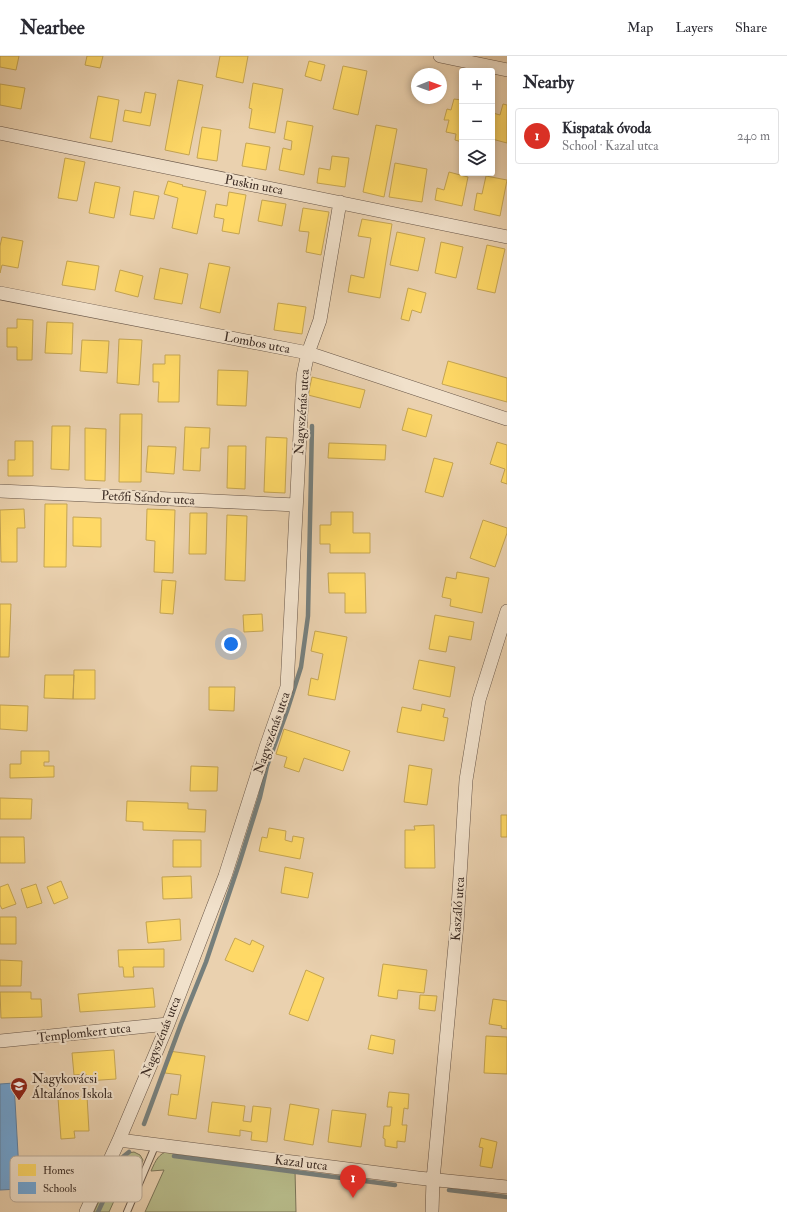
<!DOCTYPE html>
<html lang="en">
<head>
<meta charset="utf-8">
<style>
	body { margin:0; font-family:"IM FELL Double Pica",serif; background:#f2f2f3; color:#2b2b33 }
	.controls { position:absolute; right:12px; top:12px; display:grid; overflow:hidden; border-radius:4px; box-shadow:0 2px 6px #0003 }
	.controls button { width:36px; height:36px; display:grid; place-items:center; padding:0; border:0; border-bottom:1px solid #e1e1e2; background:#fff; color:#2b2b33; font:20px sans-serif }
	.compass { position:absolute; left:411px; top:12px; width:36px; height:36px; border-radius:50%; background:#fff; box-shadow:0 2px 6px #0003; rotate:89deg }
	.you { position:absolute; left:231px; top:588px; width:14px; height:14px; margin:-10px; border:3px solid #fff; border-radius:50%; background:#1a73e8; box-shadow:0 0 0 6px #1a73e833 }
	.badge { display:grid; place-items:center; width:26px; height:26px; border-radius:50%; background:#d93025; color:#fff; font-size:13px; font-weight:700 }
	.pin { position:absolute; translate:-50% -33px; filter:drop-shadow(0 1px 2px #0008) }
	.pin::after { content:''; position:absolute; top:21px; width:14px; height:12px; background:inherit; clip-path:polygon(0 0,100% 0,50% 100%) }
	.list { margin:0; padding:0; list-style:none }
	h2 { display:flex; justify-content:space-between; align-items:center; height:52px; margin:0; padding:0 16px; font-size:17px }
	h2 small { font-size:13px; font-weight:400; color:#7c7c81 }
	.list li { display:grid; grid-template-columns:26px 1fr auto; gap:12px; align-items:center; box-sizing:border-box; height:56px; margin:0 8px 8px; padding:0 8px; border:1px solid #e1e1e2; border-radius:4px }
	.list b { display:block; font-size:15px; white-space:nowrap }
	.list p { margin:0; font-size:13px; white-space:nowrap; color:#7c7c81 }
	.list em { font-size:13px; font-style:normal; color:#7c7c81 }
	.icon { flex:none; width:22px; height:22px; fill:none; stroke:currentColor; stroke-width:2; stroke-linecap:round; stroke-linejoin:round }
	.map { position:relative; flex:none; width:507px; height:1156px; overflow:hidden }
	header { display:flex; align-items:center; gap:24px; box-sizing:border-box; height:56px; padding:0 20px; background:#fff; border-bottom:1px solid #e1e1e2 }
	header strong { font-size:19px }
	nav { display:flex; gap:22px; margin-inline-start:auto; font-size:14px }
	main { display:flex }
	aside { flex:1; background:#fff }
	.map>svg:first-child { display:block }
	.green { fill:#b7bb8a; stroke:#7a7458 }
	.homes { fill:#ffd966; stroke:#c5a552 }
	.schools { fill:#6fa8dc; stroke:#6083a5 }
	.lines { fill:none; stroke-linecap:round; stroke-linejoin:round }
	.stream { stroke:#767f7c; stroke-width:4.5 }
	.service-casing { stroke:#685648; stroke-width:8 }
	.minor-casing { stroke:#685648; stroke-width:14 }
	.service { stroke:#f1e1cb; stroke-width:6 }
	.minor { stroke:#f1e1cb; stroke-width:13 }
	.labels { text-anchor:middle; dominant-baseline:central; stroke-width:4; stroke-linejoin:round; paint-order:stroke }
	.street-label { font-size:13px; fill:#3d2d25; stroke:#f1e1cb }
	.poi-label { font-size:13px; fill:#3d2d25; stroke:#f1e1cb; text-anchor:start }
	.key { fill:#f1e1cb; stroke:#bbab99; stroke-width:1 }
	.key-label { font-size:11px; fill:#3d2d25 }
</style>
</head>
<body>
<header>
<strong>Nearbee</strong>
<nav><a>Map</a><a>Layers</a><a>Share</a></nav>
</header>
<main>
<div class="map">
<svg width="507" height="1156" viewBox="0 0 507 1156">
	<rect width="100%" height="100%" fill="#ead1af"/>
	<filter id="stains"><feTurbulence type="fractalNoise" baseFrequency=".005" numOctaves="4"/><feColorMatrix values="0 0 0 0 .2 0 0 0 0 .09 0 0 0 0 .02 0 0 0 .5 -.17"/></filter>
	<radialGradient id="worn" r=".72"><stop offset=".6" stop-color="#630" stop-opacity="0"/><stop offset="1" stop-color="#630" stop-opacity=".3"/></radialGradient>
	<!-- green -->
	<path class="green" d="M 170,1094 L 295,1114 L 296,1156 L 145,1156 L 164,1114 L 151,1115 C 156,1104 158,1098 170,1094 Z
		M 134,1096 L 140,1099 L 143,1104 L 139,1116 L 132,1105 L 109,1156 L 94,1156 L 119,1101 L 128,1097 Z"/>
	<!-- homes -->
	<path class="homes" d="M 0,0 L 19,0 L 16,14 L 0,11 Z
		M 87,0 L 103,0 L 100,12 L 85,9 Z
		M 220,0 L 248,0 L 243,27 L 216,21 Z
		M 309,5 L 325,9 L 321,25 L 305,20 Z
		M 343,10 L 367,15 L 358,59 L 333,53 Z
		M 178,24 L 203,29 L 189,99 L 165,94 Z
		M 253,27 L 283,33 L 275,77 L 249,72 L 252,53 L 249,52 Z
		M 0,28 L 25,32 L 21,53 L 0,49 Z
		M 145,36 L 156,38 L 150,70 L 123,65 L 125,54 L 141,57 Z
		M 98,40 L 119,44 L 112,86 L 90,82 Z
		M 454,43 L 462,44 L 462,86 L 455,84 L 456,78 L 446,76 L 449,64 L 444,64 L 447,53 L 451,54 Z
		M 503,48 L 507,49 L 507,87 L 492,83 L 493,57 L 500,59 Z
		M 287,65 L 313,70 L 304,119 L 279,114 L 283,92 L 291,94 L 292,85 L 284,83 Z
		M 376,69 L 397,73 L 384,141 L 363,136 Z
		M 202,71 L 221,74 L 217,105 L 197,102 Z
		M 246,87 L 270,91 L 266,114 L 242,110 Z
		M 332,100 L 349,102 L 345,131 L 317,127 L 319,112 L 330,114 Z
		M 65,102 L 85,106 L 77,145 L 58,142 Z
		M 395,107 L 427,113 L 422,146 L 389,141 Z
		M 449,116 L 468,121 L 462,150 L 435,144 L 437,132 L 444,134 Z
		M 486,120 L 507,124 L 500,160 L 474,154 L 477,137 L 482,138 Z
		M 168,125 L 183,129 L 182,130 L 206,135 L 197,178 L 172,172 L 178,142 L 164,138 Z
		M 95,126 L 120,131 L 114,162 L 89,157 Z
		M 134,135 L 159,140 L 154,163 L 130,159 Z
		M 229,136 L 246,139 L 239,178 L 222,175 L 224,163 L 214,161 L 216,148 L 227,150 Z
		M 262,144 L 286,148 L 282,170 L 258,165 Z
		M 303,152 L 329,156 L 321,199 L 306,196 L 309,176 L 299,175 Z
		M 362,163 L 392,168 L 380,242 L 348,236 L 351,219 L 364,222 L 371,182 L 358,180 Z
		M 397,176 L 425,182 L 418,215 L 390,209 Z
		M 2,181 L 23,185 L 18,212 L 2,209 L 0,217 L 0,190 Z
		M 441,186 L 463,191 L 456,222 L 435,217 Z
		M 487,189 L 505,193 L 495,237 L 477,233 Z
		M 67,205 L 99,210 L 95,234 L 62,229 Z
		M 209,207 L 230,211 L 220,257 L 200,252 Z
		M 160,212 L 188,218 L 182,248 L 154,243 Z
		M 120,214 L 143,220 L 138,241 L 115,235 Z
		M 408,232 L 426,237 L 421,257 L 412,254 L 409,265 L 401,263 Z
		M 278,247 L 306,251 L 302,278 L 274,274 Z
		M 17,263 L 33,264 L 32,304 L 17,304 L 17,291 L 7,291 L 7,272 L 17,272 Z
		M 47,266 L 73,267 L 72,298 L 45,297 Z
		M 119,283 L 142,284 L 139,329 L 117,327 Z
		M 82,284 L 109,285 L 107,317 L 80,315 Z
		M 165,299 L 180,299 L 179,346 L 158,346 L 159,326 L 153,326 L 153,308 L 165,308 Z
		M 448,305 L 507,322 L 507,346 L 442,328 Z
		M 218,314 L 248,315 L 246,350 L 217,349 Z
		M 312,321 L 365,334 L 360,352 L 308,339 Z
		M 408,352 L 432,359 L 426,381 L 402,374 Z
		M 120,358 L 142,358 L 141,426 L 119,426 Z
		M 52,370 L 70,370 L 69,414 L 51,413 Z
		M 185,371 L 210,372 L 209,392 L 201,392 L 200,415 L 183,414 Z
		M 85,372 L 106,373 L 105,425 L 85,424 Z
		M 266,381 L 287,382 L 285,437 L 264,436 Z
		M 15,385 L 33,385 L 33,420 L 8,420 L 8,404 L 15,404 Z
		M 497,386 L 507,389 L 507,428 L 501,426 L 505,413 L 490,408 Z
		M 329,387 L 386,389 L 385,404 L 328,402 Z
		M 148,390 L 176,391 L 174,418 L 146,416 Z
		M 228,390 L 246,390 L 245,433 L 227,432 Z
		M 434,402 L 453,407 L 443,441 L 425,436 Z
		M 45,448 L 67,448 L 66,511 L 44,511 Z
		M 24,453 L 25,472 L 17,472 L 17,506 L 1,506 L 0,454 Z
		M 147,453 L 175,454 L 173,517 L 154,516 L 155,485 L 146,484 Z
		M 331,456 L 353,456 L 353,477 L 370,477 L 370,497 L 330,497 L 330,488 L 320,488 L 320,469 L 331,469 Z
		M 190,457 L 207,457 L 206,498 L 189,498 Z
		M 227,459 L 247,460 L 245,525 L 225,524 Z
		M 73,461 L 101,462 L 101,491 L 73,490 Z
		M 483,464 L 507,472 L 507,477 L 495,511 L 470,502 Z
		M 457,516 L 489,522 L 482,557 L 450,550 L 451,543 L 442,541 L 446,521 L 456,523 Z
		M 328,517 L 365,517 L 366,557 L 345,557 L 345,537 L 329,537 Z
		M 162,524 L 176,525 L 173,558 L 160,557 Z
		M 0,548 L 11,548 L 9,601 L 0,601 Z
		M 262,558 L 263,575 L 244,576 L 243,559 Z
		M 435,559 L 474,566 L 471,584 L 449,580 L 446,596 L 429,593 Z
		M 315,575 L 347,581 L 335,644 L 308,639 L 311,622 L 318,624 L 323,598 L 311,595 Z
		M 419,604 L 455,611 L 450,641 L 413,633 Z
		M 74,614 L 95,614 L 95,643 L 73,643 Z
		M 45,619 L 74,619 L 73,643 L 44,642 Z
		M 209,631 L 235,631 L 234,655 L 209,654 Z
		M 422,648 L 445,653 L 443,661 L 448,662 L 444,685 L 397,676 L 402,651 L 421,655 Z
		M 0,649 L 28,650 L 27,675 L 0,673 Z
		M 284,673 L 350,695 L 343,715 L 304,702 L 299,716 L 284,711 L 287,701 L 276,698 Z
		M 21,695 L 49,695 L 49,706 L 44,706 L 44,710 L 54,710 L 54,721 L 10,722 L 10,708 L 21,708 Z
		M 409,709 L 432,713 L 427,749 L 404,746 Z
		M 191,710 L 218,711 L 217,735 L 190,735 Z
		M 0,742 L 32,743 L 31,763 L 0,763 Z
		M 127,745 L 188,747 L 188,753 L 206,754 L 205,776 L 143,774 L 143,766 L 126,765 Z
		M 501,759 L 507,759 L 507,781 L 501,781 Z
		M 434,769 L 435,812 L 405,812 L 405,774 L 415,774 L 414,770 Z
		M 269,772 L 286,775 L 285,784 L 292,786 L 293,780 L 304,782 L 300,803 L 259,795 L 262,781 L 267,782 Z
		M 0,781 L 24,781 L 25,807 L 0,807 Z
		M 173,784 L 201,784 L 201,811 L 173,811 Z
		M 285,811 L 313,817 L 308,842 L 281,837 Z
		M 191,820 L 192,842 L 163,843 L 162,821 Z
		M 61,825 L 68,842 L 54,848 L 47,831 Z
		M 8,828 L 16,848 L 2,853 L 0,849 L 0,831 Z
		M 36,828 L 42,847 L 27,852 L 21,833 Z
		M 0,861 L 16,861 L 16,888 L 0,888 Z
		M 180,863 L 181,884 L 148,887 L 146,866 Z
		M 235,882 L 250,889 L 252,884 L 264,890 L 253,916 L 225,904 Z
		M 164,893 L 164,911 L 133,911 L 134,921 L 124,921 L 123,911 L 119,911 L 118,894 Z
		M 0,904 L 22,905 L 21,930 L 0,930 Z
		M 383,908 L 427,914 L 424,937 L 398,934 L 397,943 L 378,940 Z
		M 306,914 L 324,922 L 308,965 L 289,958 Z
		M 153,932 L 155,951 L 80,956 L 78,938 Z
		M 0,936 L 31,936 L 31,943 L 41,943 L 42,961 L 1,962 Z
		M 420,939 L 437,940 L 435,955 L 419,953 Z
		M 493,943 L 507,945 L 507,973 L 501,972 L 502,970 L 489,968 Z
		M 371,979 L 395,984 L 393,998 L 368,993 Z
		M 486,980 L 507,981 L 507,1018 L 484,1017 Z
		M 114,994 L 116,1023 L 86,1025 L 86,1018 L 74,1019 L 72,997 Z
		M 169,995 L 205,1000 L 196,1063 L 168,1059 L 171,1038 L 178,1039 L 181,1019 L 165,1017 Z
		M 389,1036 L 409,1038 L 408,1053 L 404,1052 L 402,1069 L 407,1069 L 405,1086 L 397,1085 L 397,1092 L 385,1090 L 385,1083 L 383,1082 L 384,1070 L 390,1070 L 392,1051 L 387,1051 Z
		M 87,1040 L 89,1075 L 74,1075 L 75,1082 L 61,1083 L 58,1042 Z
		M 212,1046 L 245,1050 L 243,1065 L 251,1066 L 253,1050 L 271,1052 L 267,1086 L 251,1084 L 252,1076 L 240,1074 L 240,1080 L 208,1076 Z
		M 290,1048 L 319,1053 L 313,1089 L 284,1084 Z
		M 332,1054 L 366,1058 L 361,1091 L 328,1086 Z
		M 481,1082 L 497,1086 L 492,1112 L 480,1110 L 483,1092 L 479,1091 Z"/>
	<!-- schools -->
	<path class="schools" d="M 14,1027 L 20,1133 L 0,1134 L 0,1028 Z"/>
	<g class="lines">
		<!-- stream -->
		<path class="stream" d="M 144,1068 L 181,968 L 206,906 L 239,808 L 260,741 L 267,710 L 287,655 L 301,611 L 308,560 L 312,370
			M 174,1100 L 395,1129
			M 449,1134 L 507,1141
			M 98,1156 L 124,1100 L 129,1096"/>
		<defs>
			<path id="service" d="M 127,1156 L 156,1088"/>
			<path id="minor" d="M 440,0 L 507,14
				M 0,77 L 507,181
				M 0,237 L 308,297 L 507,363
				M 0,435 L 296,449
				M 0,985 L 168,968
				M 119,1084 L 418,1122 L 507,1131
				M 86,1156 L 119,1084 L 168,968 L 225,820 L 266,691 L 287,631 L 303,320 L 308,297 L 320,264 L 340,146
				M 432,1156 L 433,1124 L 457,868 L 466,724 L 479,644 L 507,555"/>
		</defs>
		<!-- service casing -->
		<use href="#service" class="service-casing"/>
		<!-- minor casing -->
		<use href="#minor" class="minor-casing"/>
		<!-- service -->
		<use href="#service" class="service"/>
		<!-- minor -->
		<use href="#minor" class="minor"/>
	</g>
	<!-- icons -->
	<defs>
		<symbol id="school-pin" viewBox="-11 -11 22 30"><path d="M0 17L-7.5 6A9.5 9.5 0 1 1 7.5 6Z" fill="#8f2418" stroke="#f1e1cb"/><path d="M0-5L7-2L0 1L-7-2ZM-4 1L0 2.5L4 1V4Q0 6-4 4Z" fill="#fff"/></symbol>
	</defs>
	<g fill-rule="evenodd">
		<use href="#school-pin" x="9" y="1020" width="20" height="27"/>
	</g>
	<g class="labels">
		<!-- street labels -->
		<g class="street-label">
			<text transform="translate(254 129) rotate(11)">Puskin utca</text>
			<text transform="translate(257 287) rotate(11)">Lombos utca</text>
			<text transform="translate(302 356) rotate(-86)">Nagyszénás utca</text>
			<text transform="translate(148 442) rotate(3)">Petőfi Sándor utca</text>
			<text transform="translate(272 677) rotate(-71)">Nagyszénás utca</text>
			<text transform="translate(458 853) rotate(-86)">Kaszáló utca</text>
			<text transform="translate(84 977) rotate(-6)">Templomkert utca</text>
			<text transform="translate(161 981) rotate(-68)">Nagyszénás utca</text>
			<text transform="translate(301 1107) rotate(7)">Kazal utca</text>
		</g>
		<!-- poi labels -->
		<g class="poi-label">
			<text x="32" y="1023">Nagykovácsi<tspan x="32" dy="15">Általános Iskola</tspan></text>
		</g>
	</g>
	<!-- legend -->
	<rect x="10" y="1100" width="132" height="46" rx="6" class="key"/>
	<rect x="18" y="1108" width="18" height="12" fill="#ffd966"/>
	<rect x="18" y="1126" width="18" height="12" fill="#6fa8dc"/>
	<g class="key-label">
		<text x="43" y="1118">Homes</text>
		<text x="43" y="1136">Schools</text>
	</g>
	<rect width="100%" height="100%" filter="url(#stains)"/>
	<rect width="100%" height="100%" fill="url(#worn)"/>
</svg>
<div class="controls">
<button>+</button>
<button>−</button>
<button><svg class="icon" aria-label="layers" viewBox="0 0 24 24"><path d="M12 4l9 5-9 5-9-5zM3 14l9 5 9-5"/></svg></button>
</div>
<svg class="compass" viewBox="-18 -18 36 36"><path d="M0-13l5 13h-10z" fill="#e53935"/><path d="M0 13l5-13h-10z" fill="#7c7c81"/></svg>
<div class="you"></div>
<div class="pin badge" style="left:353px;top:1142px">1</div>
</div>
<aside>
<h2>Nearby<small></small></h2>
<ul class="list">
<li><span class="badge">1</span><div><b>Kispatak óvoda</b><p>School · Kazal utca</p></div><em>240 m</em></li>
</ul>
</aside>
</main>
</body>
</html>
